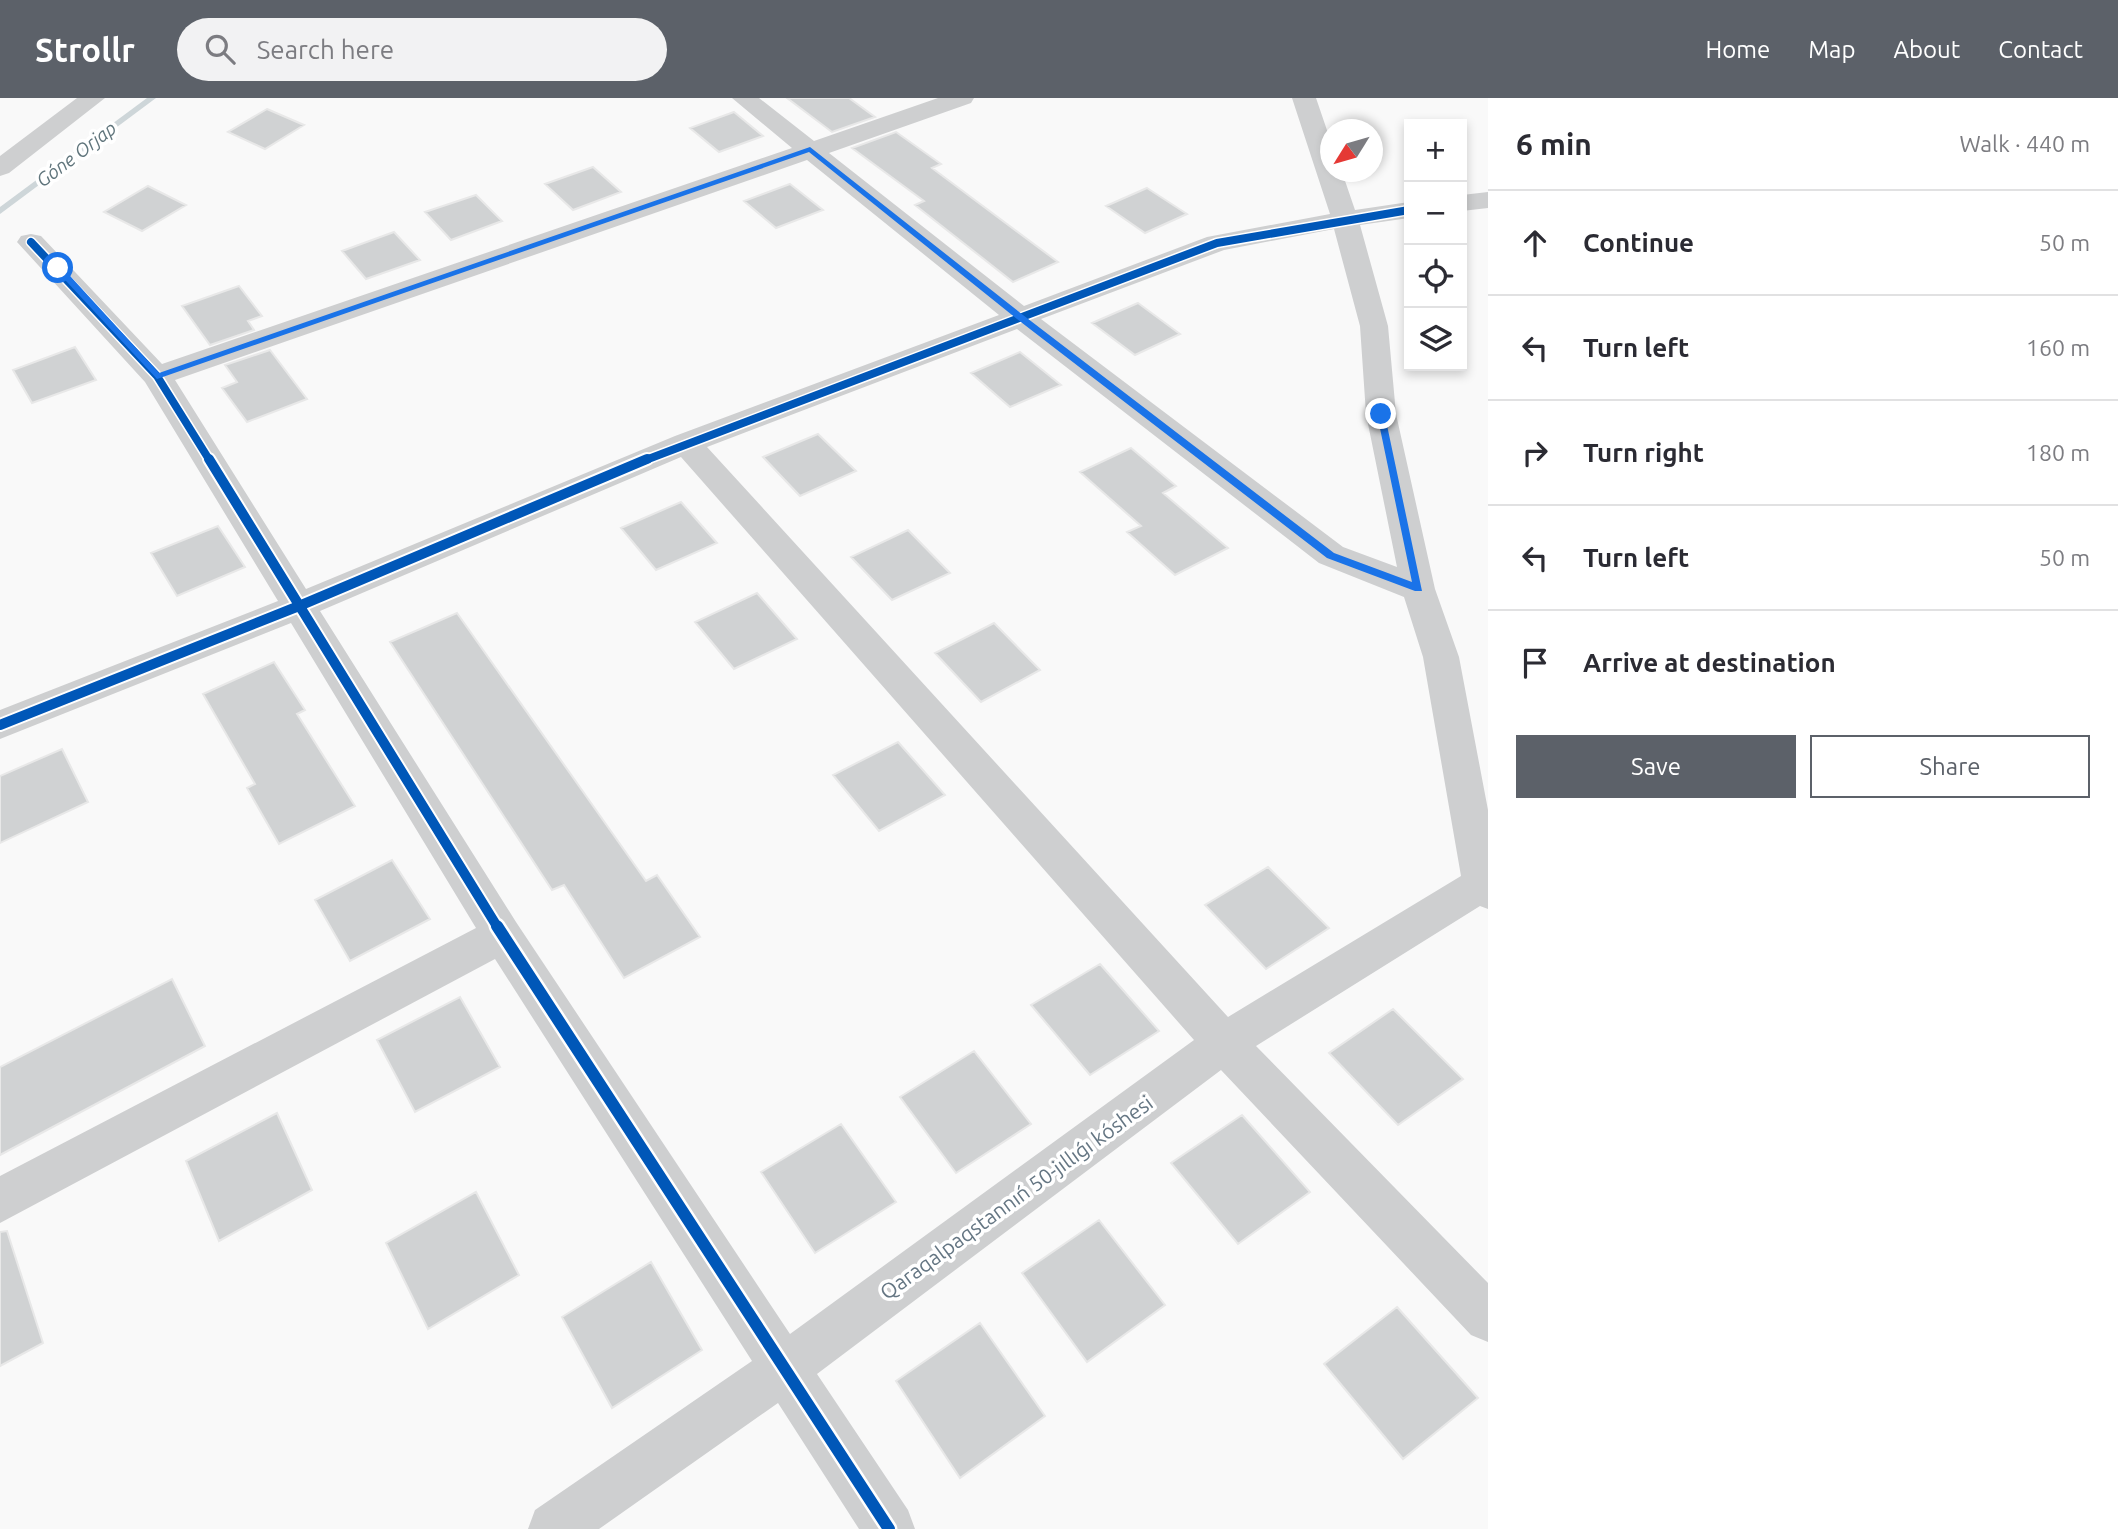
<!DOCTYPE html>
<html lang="en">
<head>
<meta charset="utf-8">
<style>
	body { margin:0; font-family:Ubuntu,sans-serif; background:#f2f2f3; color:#2b2b33 }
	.controls { position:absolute; right:21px; top:21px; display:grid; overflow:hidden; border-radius:0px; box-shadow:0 4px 10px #0003 }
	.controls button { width:63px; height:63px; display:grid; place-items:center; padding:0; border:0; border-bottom:2px solid #e1e1e2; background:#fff; color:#2b2b33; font:35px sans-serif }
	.compass { position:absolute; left:1320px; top:21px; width:63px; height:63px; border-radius:50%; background:#fff; box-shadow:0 4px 10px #0003; rotate:233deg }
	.stop { position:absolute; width:21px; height:21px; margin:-16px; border:5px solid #1a73e8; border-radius:50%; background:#fff }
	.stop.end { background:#1a73e8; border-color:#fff; box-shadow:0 2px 7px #0008 }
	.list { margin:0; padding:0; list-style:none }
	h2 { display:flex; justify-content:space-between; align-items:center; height:91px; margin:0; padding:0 28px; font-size:30px }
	h2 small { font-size:23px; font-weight:400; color:#7c7c81 }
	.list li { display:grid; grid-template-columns:46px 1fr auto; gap:21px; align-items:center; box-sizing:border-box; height:105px; padding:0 28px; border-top:2px solid #e1e1e2 }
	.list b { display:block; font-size:26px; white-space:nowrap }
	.list em { font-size:23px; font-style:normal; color:#7c7c81 }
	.actions { display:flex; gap:14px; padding:21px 28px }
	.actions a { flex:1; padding:16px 0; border:2px solid #5c6169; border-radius:0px; text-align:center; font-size:24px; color:#5c6169 }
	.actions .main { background:#5c6169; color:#fff }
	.icon { flex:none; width:38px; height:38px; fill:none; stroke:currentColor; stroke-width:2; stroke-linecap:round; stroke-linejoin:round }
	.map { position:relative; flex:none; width:1488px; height:1431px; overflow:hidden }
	header { display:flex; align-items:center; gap:42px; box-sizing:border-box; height:98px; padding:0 35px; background:#5c6169; color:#fff }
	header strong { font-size:33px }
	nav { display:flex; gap:38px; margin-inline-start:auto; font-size:24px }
	.search { width:490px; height:63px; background:#f2f2f3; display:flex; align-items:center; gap:18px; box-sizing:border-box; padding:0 24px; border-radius:38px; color:#7c7c81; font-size:26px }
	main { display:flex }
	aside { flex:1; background:#fff }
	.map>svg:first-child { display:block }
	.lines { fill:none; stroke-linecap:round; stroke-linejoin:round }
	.stream { fill:#ced6d9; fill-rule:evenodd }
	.building { fill:#d0d2d3; stroke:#e8e8e8; stroke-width:2 }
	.minor { fill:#cecfd0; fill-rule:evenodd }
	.cycleway-far2-casing { stroke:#fff; stroke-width:11 }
	.cycleway-far1-casing { stroke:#fff; stroke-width:14 }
	.cycleway-casing { stroke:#fff; stroke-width:17 }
	.cycleway-far2 { stroke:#0057b8; stroke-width:8 }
	.cycleway-far1 { stroke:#0057b8; stroke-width:10 }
	.cycleway { stroke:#0057b8; stroke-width:12 }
	.route { fill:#1a73e8 }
	.labels { text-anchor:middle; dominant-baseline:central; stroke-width:7; stroke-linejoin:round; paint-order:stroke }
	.far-water-label { font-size:19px; font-style:italic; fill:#60757c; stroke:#fff }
	.street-label { font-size:21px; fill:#657683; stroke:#fff }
</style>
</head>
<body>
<header>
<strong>Strollr</strong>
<div class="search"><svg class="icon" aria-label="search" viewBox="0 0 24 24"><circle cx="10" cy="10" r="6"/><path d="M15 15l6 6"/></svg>Search here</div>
<nav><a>Home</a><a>Map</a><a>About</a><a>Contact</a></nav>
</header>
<main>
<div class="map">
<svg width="1488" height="1431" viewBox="0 0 1488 1431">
	<rect width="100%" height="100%" fill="#f9f9f9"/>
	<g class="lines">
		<!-- stream -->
		<path class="stream" d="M 147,0 L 156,0 L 0,116 L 0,109 Z"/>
	</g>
	<!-- building -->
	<path class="building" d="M 787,0 L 849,0 L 875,19 L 832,34 Z
		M 267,11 L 304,27 L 265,51 L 228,34 Z
		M 734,14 L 763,38 L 719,54 L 690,30 Z
		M 896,34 L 941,66 L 932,70 L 1058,164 L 1013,184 L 915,107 L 924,103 L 852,50 Z
		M 593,69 L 621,94 L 573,112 L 545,86 Z
		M 790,86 L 823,112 L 776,130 L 744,103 Z
		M 148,88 L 186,107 L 142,133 L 104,114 Z
		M 1147,90 L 1187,116 L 1145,135 L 1106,108 Z
		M 476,97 L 502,123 L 451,142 L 425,114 Z
		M 394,134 L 420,162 L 366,181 L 342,153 Z
		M 239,188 L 262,218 L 248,223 L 254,232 L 210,247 L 182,208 Z
		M 1138,205 L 1180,236 L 1135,257 L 1092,225 Z
		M 75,249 L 96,282 L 32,305 L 13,272 Z
		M 270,252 L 307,301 L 247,324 L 222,290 L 237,284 L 225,267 Z
		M 1020,254 L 1061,287 L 1010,309 L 971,275 Z
		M 818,336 L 856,373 L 800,398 L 763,359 Z
		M 1131,350 L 1176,388 L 1163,395 L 1228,450 L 1175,477 L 1127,434 L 1141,428 L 1080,374 Z
		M 681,404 L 717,445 L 656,472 L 621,430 Z
		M 218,428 L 245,469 L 177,498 L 151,455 Z
		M 908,432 L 950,475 L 892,502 L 851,459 Z
		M 757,495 L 797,541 L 734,571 L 695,524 Z
		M 457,515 L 646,783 L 657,777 L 700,839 L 624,880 L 564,787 L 552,792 L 390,544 Z
		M 994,525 L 1040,572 L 981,604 L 935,555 Z
		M 274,564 L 305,612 L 297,616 L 355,708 L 279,746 L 247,690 L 255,686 L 203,596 Z
		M 898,644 L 945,697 L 879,733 L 833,677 Z
		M 62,651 L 88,704 L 0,745 L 0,678 Z
		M 392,762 L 430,821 L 350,863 L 315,802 Z
		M 1268,769 L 1329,830 L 1266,871 L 1205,807 Z
		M 1100,866 L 1159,933 L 1090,977 L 1031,907 Z
		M 172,881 L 205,948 L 0,1057 L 0,969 Z
		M 460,899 L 500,969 L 415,1014 L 377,942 Z
		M 1393,911 L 1463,981 L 1398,1027 L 1329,955 Z
		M 974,953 L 1031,1026 L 956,1075 L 900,999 Z
		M 277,1015 L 312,1092 L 219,1143 L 186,1063 Z
		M 1242,1017 L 1310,1094 L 1238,1146 L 1171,1065 Z
		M 841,1026 L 896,1104 L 815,1155 L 761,1074 Z
		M 476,1094 L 519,1177 L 428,1231 L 386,1145 Z
		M 1099,1122 L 1165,1207 L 1087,1264 L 1022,1175 Z
		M 7,1133 L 43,1245 L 0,1268 L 0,1134 Z
		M 651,1164 L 702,1252 L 612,1310 L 562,1219 Z
		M 1397,1209 L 1478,1300 L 1403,1361 L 1324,1266 Z
		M 980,1225 L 1045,1318 L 960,1380 L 896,1283 Z"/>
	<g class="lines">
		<!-- minor -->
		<path class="minor" d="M 77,0 L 105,0 L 9,75 L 0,78 L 0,58 Z
			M 732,0 L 759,0 L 814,43 L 938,0 L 974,0 L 971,5 L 829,55 L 1024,208 L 1207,139 L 1330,116 L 1292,0 L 1316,0 L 1330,41 L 1330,74 L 1342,74 L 1355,112 L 1409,104 L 1409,120 L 1360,127 L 1388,228 L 1396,316 L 1435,491 L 1459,559 L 1488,712 L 1488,811 L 1480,808 L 1256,948 L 1488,1185 L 1488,1244 L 1471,1237 L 1221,972 L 817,1276 L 908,1412 L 915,1431 L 859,1431 L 778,1305 L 599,1431 L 528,1431 L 535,1412 L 752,1263 L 495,861 L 0,1125 L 0,1078 L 476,830 L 291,525 L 0,641 L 0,612 L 278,503 L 145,284 L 17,144 L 21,138 L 31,136 L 41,138 L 162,266 L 792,50 ZM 807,62 L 999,217 L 675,338 L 306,491 L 175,282 ZM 1334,131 L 1360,228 L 1366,316 L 1397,469 L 1343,449 L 1041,221 L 1224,152 ZM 1017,231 L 1319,465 L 1404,499 L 1423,559 L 1461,778 L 1228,919 L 707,349 ZM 681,359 L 1194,942 L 790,1236 L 516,824 L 320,513 Z
			M 1488,94 L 1488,110 L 1462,113 L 1462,97 Z"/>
		<defs>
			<path id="cycleway-far2" d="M 31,144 L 157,278 L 210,363
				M 643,363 L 1217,145 L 1409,112"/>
			<path id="cycleway-far1" d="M 209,361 L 498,830
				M 0,627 L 299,508 L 647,361"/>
			<path id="cycleway" d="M 497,828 L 889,1431"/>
		</defs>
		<!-- cycleway-far2 casing -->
		<use href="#cycleway-far2" class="cycleway-far2-casing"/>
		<!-- cycleway-far1 casing -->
		<use href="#cycleway-far1" class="cycleway-far1-casing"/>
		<!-- cycleway casing -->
		<use href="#cycleway" class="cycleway-casing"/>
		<!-- cycleway-far2 -->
		<use href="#cycleway-far2" class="cycleway-far2"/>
		<!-- cycleway-far1 -->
		<use href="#cycleway-far1" class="cycleway-far1"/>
		<!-- cycleway -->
		<use href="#cycleway" class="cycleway"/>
	</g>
	<!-- route -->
	<path class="route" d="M 810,49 L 1023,217 L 1334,455 L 1412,484 L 1377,316 L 1384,313 L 1422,493 L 1415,493 L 1327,460 L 1017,221 L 809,54 L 157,281 L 54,170 L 61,168 L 159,275 Z"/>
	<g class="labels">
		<!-- far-water labels -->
		<g class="far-water-label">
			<text transform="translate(76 56) rotate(-37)">Góne Orjap</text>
		</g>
		<!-- street labels -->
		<g class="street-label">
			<text transform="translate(1016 1099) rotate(-36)">Qaraqalpaqstannıń 50-jıllıǵı kóshesi</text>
		</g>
	</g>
</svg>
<div class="controls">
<button>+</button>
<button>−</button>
<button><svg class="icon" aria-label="locate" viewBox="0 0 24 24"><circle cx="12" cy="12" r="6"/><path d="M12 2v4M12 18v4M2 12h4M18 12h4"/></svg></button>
<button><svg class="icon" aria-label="layers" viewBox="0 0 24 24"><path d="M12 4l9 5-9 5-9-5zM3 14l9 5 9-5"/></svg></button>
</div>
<svg class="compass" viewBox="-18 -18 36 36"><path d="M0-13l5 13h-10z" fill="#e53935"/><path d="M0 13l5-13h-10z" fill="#7c7c81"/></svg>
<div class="stop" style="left:58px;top:170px"></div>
<div class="stop end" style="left:1381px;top:316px"></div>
</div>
<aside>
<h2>6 min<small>Walk · 440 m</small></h2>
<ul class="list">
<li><svg class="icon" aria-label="ahead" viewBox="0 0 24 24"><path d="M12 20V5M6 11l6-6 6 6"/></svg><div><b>Continue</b></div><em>50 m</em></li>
<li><svg class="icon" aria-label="left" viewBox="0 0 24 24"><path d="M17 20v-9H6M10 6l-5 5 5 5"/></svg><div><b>Turn left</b></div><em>160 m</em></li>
<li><svg class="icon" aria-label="right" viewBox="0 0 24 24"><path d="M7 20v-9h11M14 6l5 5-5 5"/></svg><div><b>Turn right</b></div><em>180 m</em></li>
<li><svg class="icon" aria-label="left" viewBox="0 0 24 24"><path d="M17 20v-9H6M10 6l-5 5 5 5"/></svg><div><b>Turn left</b></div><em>50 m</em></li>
<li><svg class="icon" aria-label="arrive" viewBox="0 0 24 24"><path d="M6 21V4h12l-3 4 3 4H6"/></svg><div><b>Arrive at destination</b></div></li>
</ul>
<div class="actions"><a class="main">Save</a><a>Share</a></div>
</aside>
</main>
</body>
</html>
